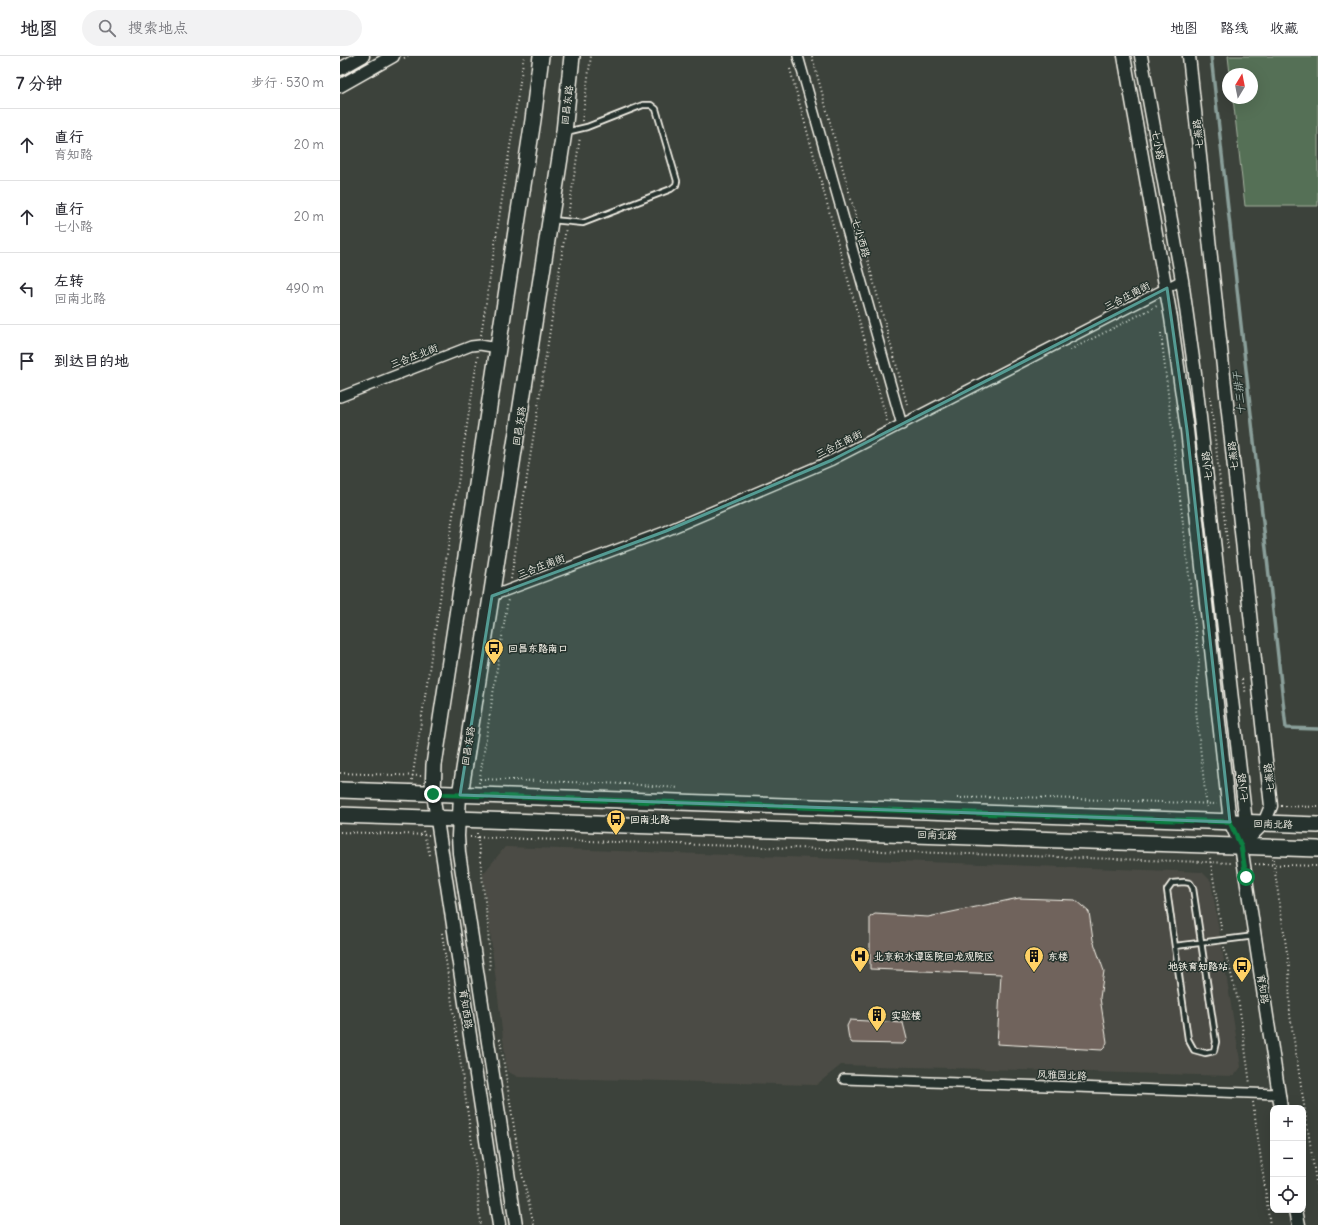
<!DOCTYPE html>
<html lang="zh">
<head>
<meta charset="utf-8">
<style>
	body { margin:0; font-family:Delius,"LXGW WenKai TC",sans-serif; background:#f2f2f3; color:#2b2b33 }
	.controls { position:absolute; right:12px; bottom:12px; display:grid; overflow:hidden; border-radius:8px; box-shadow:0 4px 16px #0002 }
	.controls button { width:36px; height:36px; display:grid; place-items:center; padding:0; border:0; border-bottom:1px solid #e1e1e2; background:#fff; color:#2b2b33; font:20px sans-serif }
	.compass { position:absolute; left:882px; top:12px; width:36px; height:36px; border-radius:50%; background:#fff; box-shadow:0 4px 16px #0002; rotate:10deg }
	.stop { position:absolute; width:12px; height:12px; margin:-9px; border:3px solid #0b8043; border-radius:50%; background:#fff }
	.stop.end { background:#0b8043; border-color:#fff; box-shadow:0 1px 4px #0008 }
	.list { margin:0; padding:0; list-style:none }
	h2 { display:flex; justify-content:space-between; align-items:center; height:52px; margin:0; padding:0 16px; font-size:17px }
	h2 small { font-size:13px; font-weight:400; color:#7c7c81 }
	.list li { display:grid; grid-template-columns:26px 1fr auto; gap:12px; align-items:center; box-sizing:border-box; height:72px; padding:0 16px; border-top:1px solid #e1e1e2 }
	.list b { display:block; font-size:15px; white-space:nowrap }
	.list p { margin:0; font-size:13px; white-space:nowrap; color:#7c7c81 }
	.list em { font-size:13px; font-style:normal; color:#7c7c81 }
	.icon { flex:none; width:22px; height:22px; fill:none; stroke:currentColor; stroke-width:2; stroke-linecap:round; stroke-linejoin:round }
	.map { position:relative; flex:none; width:978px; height:1169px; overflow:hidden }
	header { display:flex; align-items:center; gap:24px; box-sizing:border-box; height:56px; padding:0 20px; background:#fff; border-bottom:1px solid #e1e1e2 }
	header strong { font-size:19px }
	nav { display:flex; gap:22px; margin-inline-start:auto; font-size:14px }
	.search { width:280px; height:36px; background:#f2f2f3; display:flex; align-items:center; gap:10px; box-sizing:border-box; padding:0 14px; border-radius:22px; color:#7c7c81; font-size:15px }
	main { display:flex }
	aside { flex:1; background:#fff }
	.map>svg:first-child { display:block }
	.built { fill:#4c4c45 }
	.green { fill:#547056; stroke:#a4b09f }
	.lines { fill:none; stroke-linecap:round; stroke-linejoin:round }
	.stream { stroke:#8a9f9a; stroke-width:3.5 }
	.building { fill:#70645c; stroke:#f4f1e8 }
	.service-casing { stroke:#f4f1e8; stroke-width:8 }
	.minor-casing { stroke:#f4f1e8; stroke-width:12 }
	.tertiary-casing { stroke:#f4f1e8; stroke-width:15 }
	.primary-casing { stroke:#f4f1e8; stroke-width:18 }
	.path { stroke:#f4f1e8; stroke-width:2; stroke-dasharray:1 3; stroke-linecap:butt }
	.service { stroke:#26332d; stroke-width:4.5 }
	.minor { stroke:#26332d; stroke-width:9 }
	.tertiary { stroke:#26332d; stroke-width:12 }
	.primary { stroke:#26332d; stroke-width:15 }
	.route { stroke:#0b8043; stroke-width:5 }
	.marked { fill:#549b93; fill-opacity:0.2; stroke:#549b93; stroke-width:3; stroke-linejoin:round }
	.labels { text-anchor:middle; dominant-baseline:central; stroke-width:3; stroke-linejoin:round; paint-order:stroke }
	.street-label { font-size:10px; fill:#f4f1e8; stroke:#26332d }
	.poi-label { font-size:10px; font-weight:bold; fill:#f4f1e8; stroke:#26332d; text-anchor:start }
	.water-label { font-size:11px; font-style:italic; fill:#adbab4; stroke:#26332d }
</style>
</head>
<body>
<header>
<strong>地图</strong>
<div class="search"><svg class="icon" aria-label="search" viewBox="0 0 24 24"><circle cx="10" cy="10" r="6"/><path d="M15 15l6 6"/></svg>搜索地点</div>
<nav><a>地图</a><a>路线</a><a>收藏</a></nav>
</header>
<main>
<aside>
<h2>7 分钟<small>步行 · 530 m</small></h2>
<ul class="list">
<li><svg class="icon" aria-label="ahead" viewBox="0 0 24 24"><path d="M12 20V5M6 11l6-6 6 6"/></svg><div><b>直行</b><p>育知路</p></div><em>20 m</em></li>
<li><svg class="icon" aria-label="ahead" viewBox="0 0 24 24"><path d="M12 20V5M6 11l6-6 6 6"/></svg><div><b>直行</b><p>七小路</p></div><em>20 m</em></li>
<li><svg class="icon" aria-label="left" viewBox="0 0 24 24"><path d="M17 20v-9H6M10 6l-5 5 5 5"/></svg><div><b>左转</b><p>回南北路</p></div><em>490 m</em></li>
<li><svg class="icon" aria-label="arrive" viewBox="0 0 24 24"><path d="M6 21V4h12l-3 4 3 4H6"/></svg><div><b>到达目的地</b></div></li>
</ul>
</aside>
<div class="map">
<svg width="978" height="1169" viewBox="0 0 978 1169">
	<rect width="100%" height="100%" fill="#3c423b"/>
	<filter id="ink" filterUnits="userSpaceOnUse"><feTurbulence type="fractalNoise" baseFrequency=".025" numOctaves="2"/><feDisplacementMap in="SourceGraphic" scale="8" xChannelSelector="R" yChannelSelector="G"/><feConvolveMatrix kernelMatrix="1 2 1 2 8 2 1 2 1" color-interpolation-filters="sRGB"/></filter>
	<g filter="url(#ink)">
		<!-- built -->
		<path class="built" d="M 165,791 L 862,816 L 871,825 L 901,1011 L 894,1020 L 501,1009 L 476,1029 L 178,1021 L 167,1015 L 143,818 Z"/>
		<!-- green -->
		<path class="green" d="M 888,0 L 978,0 L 978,150 L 905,150 L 893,42 L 912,42 L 912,18 L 890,18 Z"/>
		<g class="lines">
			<!-- stream -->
			<path class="stream" d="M 871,0 L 946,672 L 978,673"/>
		</g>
		<!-- building -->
		<path class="building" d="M 679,842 L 735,844 L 749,856 L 753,884 L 764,915 L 760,942 L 767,986 L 765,991 L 762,994 L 657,988 L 661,918 L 530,913 L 530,861 L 535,858 L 588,861 Z
			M 510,964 L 563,967 L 567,983 L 565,986 L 563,988 L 512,987 L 509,983 L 507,970 Z"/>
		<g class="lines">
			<defs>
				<path id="service" d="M 212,164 L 243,167 L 331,133 L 336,129 L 337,125 L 316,53 L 311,49 L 303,49 L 247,71 L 226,76
					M 844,826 L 850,827 L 853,832 L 876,986 L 874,995 L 865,997 L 854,994 L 848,983 L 827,834 L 832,827 Z
					M 835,890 L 915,880"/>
				<path id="minor" d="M 458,0 L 562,369
					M 0,341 L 131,290 L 140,289 L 158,292
					M 152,540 L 326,475 L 492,404 L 842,224
					M 504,1023 L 939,1038"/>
				<path id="tertiary" d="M 784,0 L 831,262 L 847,374 L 890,766 L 901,790 L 941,1052
					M 801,0 L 842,224 L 855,317 L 906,767 L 901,790
					M 849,0 L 931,750 L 924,767 L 901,790
					M 0,13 L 23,0
					M 0,30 L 53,0
					M 93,738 L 159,1169
					M 120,739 L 118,780 L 119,797 L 176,1169
					M 956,1154 L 959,1169"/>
				<path id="primary" d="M 0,734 L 978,769
					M 93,738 L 94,709 L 193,64 L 201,0
					M 120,739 L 224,76 L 232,0
					M 0,759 L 978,793"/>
			</defs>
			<!-- service casing -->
			<use href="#service" class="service-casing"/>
			<!-- minor casing -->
			<use href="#minor" class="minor-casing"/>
			<!-- tertiary casing -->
			<use href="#tertiary" class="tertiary-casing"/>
			<!-- primary casing -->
			<use href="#primary" class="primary-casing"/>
			<!-- path -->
			<path class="path" d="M 472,0 L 567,348
				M 64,2 L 68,0
				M 450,13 L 547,365
				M 242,65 L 251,0
				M 228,160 L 240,81
				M 821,277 L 859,606 L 856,654 L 867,754
				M 141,279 L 184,0
				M 730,294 L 817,250
				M 870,340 L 888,493
				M 171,523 L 226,172
				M 902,623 L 906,638
				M 0,717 L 81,720
				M 140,723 L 287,728 L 339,732
				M 72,724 L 138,298
				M 139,727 L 168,543
				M 617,742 L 680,741 L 877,748
				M 941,750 L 978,751
				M 83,775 L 90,799
				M 0,776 L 89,779
				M 137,777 L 148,870 L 150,916
				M 130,781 L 893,807
				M 870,802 L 882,877
				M 933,803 L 949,910 L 950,959 L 978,1138
				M 915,808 L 978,810
				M 102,877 L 137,1122 L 140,1169
				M 884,891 L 899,948 L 910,1028
				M 160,983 L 180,1109 L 194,1169
				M 913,1046 L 930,1169"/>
			<!-- service -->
			<use href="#service" class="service"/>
			<!-- minor -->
			<use href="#minor" class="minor"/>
			<!-- tertiary -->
			<use href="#tertiary" class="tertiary"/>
			<!-- primary -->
			<use href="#primary" class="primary"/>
		</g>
	</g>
	<g class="lines" filter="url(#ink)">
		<!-- route -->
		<path class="route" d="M 93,738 L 890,766 L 901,790 L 906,821"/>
	</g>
	<!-- marked area -->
	<path class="marked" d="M 827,232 L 847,374 L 890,766 L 120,739 L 152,540 L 326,475 L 492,404 Z"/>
	<!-- icons -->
	<defs>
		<symbol id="bus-pin" viewBox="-11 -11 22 30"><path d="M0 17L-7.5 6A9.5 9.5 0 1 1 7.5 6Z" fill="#ffd166" stroke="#26332d"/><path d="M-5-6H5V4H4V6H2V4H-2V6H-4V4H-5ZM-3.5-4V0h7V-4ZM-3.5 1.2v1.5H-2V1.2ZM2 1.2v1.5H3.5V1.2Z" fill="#111"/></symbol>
		<symbol id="hospital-pin" viewBox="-11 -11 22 30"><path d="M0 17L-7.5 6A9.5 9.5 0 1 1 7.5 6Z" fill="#ffd166" stroke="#26332d"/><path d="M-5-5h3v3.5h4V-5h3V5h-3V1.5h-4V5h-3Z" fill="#111"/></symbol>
		<symbol id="building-pin" viewBox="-11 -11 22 30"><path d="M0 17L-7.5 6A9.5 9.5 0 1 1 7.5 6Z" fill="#ffd166" stroke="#26332d"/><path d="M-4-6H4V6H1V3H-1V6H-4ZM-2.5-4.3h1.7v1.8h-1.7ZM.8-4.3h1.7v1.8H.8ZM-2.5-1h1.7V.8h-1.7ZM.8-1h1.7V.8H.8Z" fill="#111"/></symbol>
	</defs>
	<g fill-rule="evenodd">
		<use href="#bus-pin" x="143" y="581" width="22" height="30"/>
		<use href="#bus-pin" x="265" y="752" width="22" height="30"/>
		<use href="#hospital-pin" x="509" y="889" width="22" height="30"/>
		<use href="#building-pin" x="683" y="889" width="22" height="30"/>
		<use href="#bus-pin" x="891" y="899" width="22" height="30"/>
		<use href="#building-pin" x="526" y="948" width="22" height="30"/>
	</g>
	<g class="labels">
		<!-- street labels -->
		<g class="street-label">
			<text transform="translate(227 49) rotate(-83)">回昌东路</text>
			<text transform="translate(858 78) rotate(-96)">七燕路</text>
			<text transform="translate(818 89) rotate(80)">七小路</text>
			<text transform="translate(521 182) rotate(74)">七小西路</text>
			<text transform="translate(787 240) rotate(-27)">三合庄南街</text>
			<text transform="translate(74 300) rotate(-21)">三合庄北街</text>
			<text transform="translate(179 370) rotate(-81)">回昌东路</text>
			<text transform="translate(499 388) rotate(-26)">三合庄南街</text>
			<text transform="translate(893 400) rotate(-96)">七燕路</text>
			<text transform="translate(867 410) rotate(-96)">七小路</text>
			<text transform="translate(201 510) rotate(-21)">三合庄南街</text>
			<text transform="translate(128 690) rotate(-81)">回昌东路</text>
			<text transform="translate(929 722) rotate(-96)">七燕路</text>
			<text transform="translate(903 732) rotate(-96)">七小路</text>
			<text transform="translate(933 768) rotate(2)">回南北路</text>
			<text transform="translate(597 779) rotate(2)">回南北路</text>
			<text transform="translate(923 933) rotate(81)">育知路</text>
			<text transform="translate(126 953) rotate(81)">育知西路</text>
			<text transform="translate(722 1019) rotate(2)">风雅园北路</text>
		</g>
		<!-- poi labels -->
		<g class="poi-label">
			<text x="168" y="592">回昌东路南口</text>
			<text x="290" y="763">回南北路</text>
			<text x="534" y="900">北京积水谭医院回龙观院区</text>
			<text x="708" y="900">东楼</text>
			<text x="888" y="910" text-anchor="end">地铁育知路站</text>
			<text x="551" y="959">实验楼</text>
		</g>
		<!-- water labels -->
		<g class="water-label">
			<text transform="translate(899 337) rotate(-96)">十三排干</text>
		</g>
	</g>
</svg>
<div class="controls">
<button>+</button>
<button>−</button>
<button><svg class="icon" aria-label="locate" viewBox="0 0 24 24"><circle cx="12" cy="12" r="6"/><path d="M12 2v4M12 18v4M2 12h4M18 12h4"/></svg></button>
</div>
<svg class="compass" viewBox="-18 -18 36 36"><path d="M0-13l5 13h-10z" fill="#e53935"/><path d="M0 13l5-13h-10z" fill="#7c7c81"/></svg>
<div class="stop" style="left:906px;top:821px"></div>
<div class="stop end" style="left:93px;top:738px"></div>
</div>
</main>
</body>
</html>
